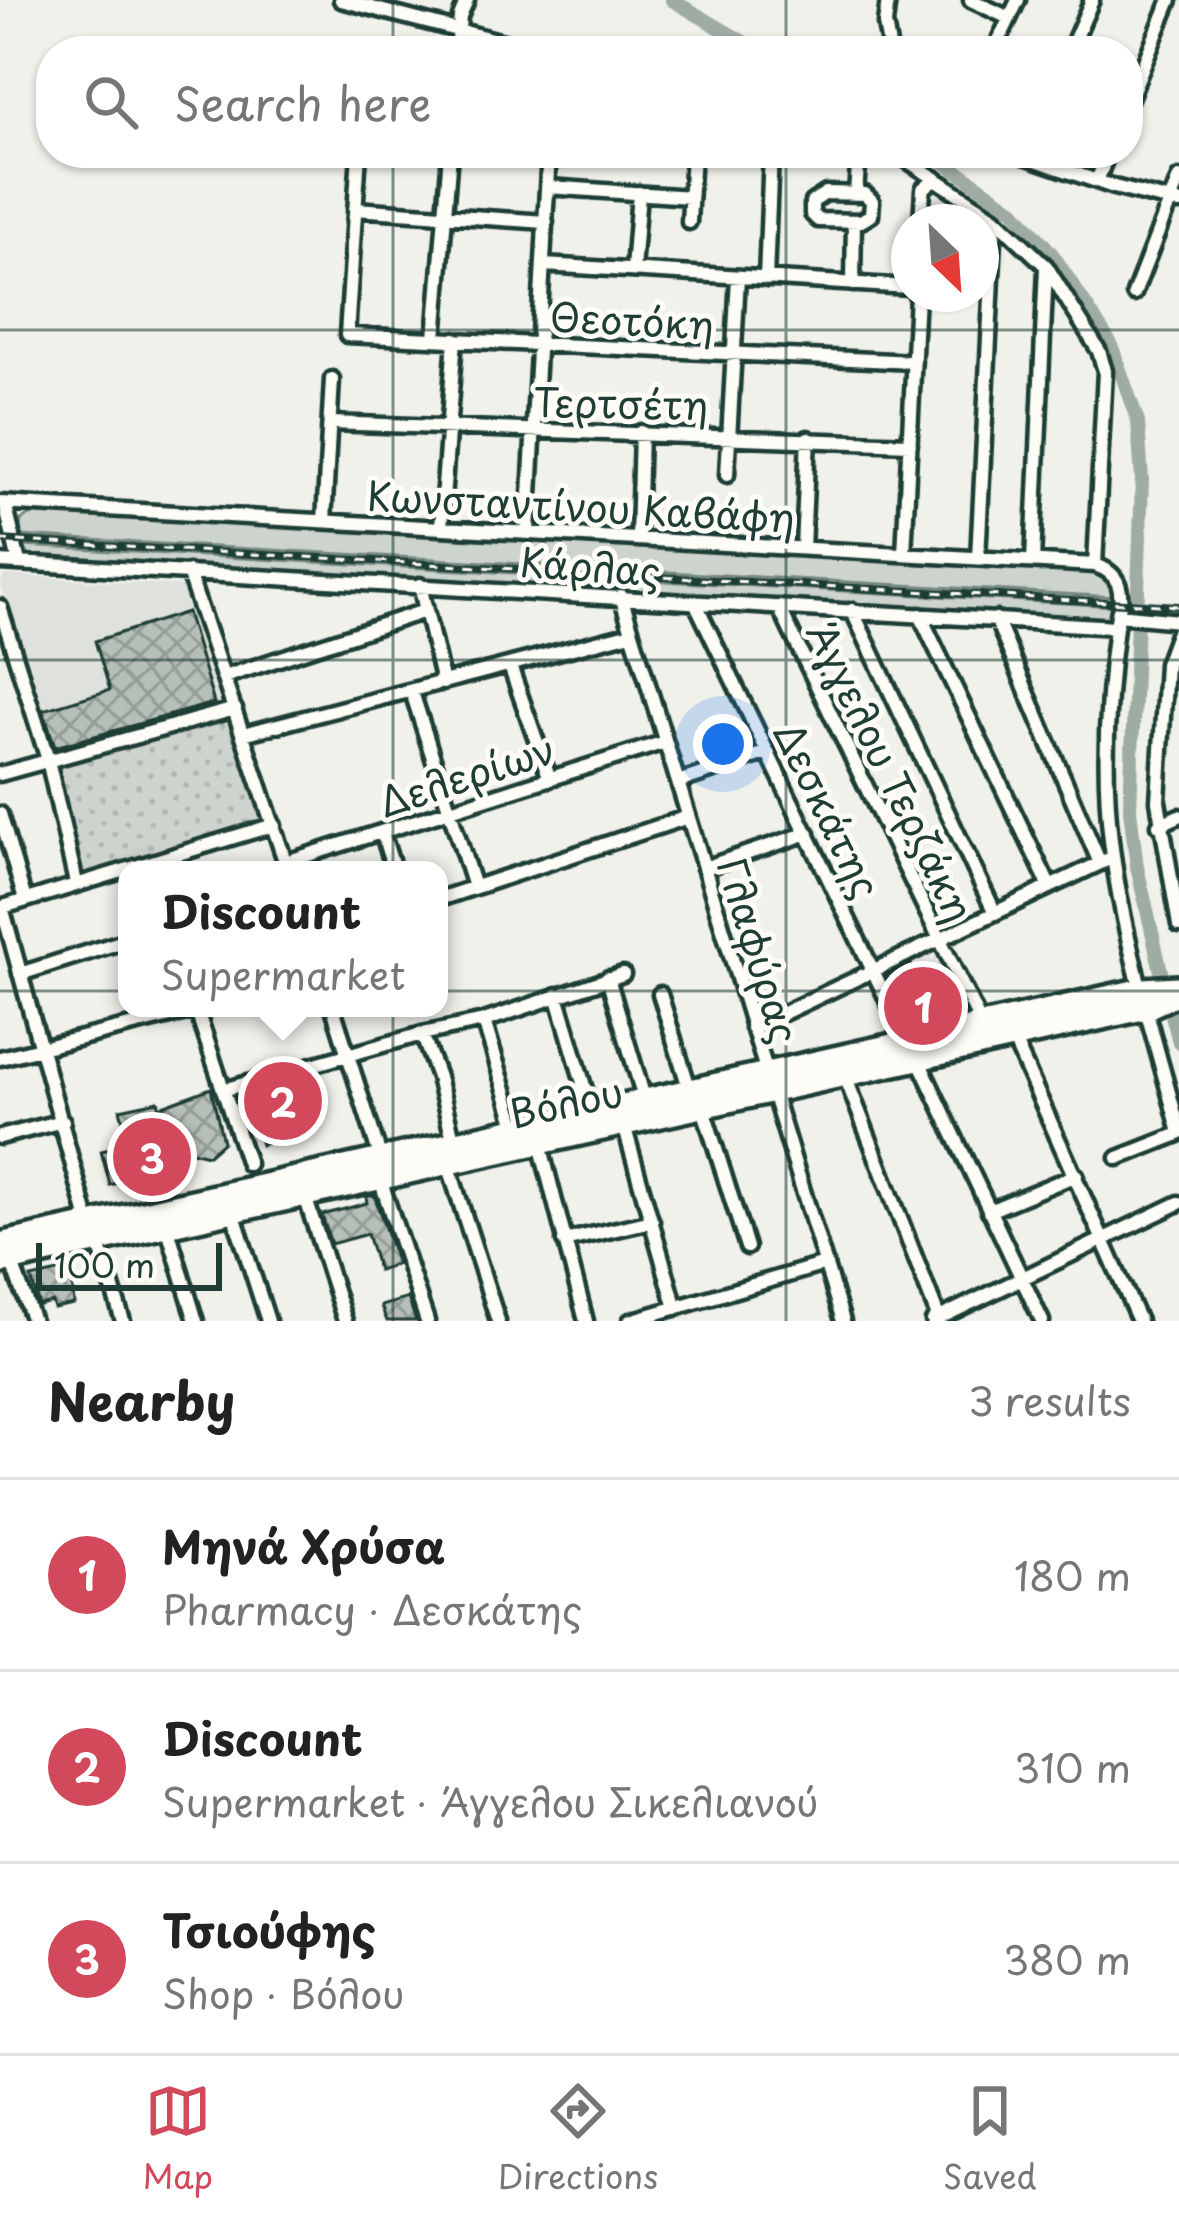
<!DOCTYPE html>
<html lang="en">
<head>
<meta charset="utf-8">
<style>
	body { margin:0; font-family:"Playpen Sans",sans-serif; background:#f2f2f2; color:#222 }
	.compass { position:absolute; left:891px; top:204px; width:108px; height:108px; border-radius:50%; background:#fff; box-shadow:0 3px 9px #0004; rotate:155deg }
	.scale { position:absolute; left:36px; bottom:30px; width:186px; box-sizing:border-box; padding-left:12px; border:6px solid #1f3d34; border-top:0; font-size:33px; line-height:42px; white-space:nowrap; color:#1f3d34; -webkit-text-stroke:9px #fdfcf7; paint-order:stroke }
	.you { position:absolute; left:723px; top:744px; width:42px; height:42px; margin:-30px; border:9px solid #fff; border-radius:50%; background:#1a73e8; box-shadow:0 0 0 18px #1a73e833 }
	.badge { display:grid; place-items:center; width:78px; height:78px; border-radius:50%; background:#d1495b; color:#fff; font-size:39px; font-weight:700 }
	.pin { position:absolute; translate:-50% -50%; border:6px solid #fff; box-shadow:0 3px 12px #0006 }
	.popup { position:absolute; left:118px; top:861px; width:330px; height:156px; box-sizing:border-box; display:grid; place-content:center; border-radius:24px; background:#fff; filter:drop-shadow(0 3px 9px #0005); font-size:39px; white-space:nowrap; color:#767676 }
	.popup b { font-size:45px; color:#222 }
	.popup::after { content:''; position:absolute; left:50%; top:100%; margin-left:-24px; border:24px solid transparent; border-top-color:#fff }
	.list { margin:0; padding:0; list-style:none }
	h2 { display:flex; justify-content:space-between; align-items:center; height:156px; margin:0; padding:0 48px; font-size:51px }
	h2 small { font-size:39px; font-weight:400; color:#767676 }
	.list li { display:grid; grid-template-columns:78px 1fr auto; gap:36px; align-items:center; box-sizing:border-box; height:192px; padding:0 48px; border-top:3px solid #e0e0e0 }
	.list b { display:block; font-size:45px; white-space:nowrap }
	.list p { margin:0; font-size:39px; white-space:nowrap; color:#767676 }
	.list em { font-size:39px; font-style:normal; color:#767676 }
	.icon { flex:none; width:66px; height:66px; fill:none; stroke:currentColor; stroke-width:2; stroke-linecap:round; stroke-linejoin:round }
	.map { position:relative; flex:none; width:1179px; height:1321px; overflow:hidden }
	.search { position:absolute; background:#fff; box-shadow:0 3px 9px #0004; left:36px; right:36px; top:36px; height:132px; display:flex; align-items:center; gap:30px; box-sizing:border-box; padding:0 42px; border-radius:48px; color:#767676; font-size:45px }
	.sheet { height:732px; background:#fff }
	nav { display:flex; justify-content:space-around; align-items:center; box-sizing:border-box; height:168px; border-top:3px solid #e0e0e0; background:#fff; font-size:33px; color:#767676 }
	nav a { display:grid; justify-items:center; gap:6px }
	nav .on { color:#d1495b }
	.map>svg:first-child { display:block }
	.built { fill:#dfe2dc }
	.grass { fill:#cdd3cd; stroke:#768880; stroke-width:3 }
	.park { fill:url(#park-dots); stroke:#768880; stroke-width:3 }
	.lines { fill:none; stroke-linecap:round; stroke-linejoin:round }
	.canal { stroke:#9faca4; stroke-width:14 }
	.building { fill:url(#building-cross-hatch); stroke:#1f3d34; stroke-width:3 }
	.minor-casing { stroke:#1f3d34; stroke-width:21 }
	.primary-casing { stroke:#1f3d34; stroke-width:30 }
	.minor { stroke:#fdfcf7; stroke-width:12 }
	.primary { stroke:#fdfcf7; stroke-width:21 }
	.rail-casing { stroke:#1f3d34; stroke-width:8 }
	.rail { stroke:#fdfcf7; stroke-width:3; stroke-dasharray:9; stroke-linecap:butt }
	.grid { fill:none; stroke:#1f3d34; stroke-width:3; stroke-opacity:0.55 }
	.labels { text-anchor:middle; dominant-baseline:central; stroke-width:10; stroke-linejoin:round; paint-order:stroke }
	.street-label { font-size:39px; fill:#1f3d34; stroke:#fdfcf7 }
</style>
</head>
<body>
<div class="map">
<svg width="1179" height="1321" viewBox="0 0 1179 1321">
	<defs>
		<pattern id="park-dots" width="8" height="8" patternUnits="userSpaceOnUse" patternTransform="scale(3)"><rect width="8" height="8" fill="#cdd3cd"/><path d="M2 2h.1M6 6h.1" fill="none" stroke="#b0b6b1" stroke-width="1.8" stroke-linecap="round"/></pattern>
		<pattern id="building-cross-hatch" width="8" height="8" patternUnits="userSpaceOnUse" patternTransform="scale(3)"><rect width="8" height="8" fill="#b6bfb8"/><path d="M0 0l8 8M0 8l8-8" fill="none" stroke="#939c96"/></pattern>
	</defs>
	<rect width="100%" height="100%" fill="#f0f1eb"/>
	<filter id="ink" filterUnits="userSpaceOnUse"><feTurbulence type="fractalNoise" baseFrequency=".00833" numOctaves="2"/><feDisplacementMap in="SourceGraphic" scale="24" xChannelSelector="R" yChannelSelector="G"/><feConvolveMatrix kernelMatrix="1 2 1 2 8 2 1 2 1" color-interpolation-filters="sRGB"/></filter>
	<g filter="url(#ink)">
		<!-- built -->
		<path class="built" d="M 19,536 L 1117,597 L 1117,606 L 23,546 Z
			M 5,575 L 182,586 L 224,710 L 54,754 L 0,583 Z"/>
		<!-- grass -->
		<path class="grass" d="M 34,513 L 1092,571 L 1111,579 L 1117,597 L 19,536 L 21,520 Z
			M 23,546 L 1117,606 L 1106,621 L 40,558 L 29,555 Z"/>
		<!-- park -->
		<path class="park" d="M 231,719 L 267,821 L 83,876 L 57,766 Z"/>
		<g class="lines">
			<!-- canal -->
			<path class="canal" d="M 672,0 L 759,51
				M 931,153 L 1014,210 L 1053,255 L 1111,344 L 1138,422 L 1142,480 L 1130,810 L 1137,867 L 1161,971
				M 1172,1015 L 1179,1042"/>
		</g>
		<!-- building -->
		<path class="building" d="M 187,612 L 214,703 L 55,747 L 43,710 L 110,690 L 95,641 Z
			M 911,964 L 921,986 L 945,975 L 962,1008 L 948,1002 L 937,1011 L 928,1007 L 907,1017 L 887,976 Z
			M 306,1078 L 320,1128 L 261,1145 L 247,1094 Z
			M 211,1088 L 223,1142 L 208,1155 L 170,1146 L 173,1157 L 135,1167 L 137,1178 L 110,1185 L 101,1151 L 129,1144 L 120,1109 L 158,1101 L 160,1107 Z
			M 374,1195 L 397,1264 L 378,1270 L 367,1234 L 331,1244 L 322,1215 L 367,1203 L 366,1197 Z
			M 71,1269 L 74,1304 L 54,1308 L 52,1302 L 39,1305 L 31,1278 Z
			M 408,1298 L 416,1321 L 387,1321 L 381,1306 Z"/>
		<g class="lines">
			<defs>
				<path id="minor" d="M 341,0 L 538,51
					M 888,0 L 885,24 L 890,51
					M 971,0 L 1009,18
					M 457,51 L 460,17 L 467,0
					M 994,51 L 1018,0
					M 1070,51 L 1092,0
					M 1128,103 L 1170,0
					M 359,153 L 347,335 L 914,362
					M 896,153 L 995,218 L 1046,266 L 1099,351 L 1105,371 L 1095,565
					M 1016,153 L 1114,187 L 1179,203
					M 1097,181 L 1108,153
					M 548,187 L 690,197
					M 826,193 L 865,194 L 872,201 L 871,215 L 861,221 L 818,220 L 812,214 L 812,202 Z
					M 856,193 L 859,153
					M 355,209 L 546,222
					M 689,222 L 693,153
					M 921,222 L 923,189 L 935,178
					M 544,265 L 909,287
					M 633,270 L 639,193
					M 766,279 L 771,153
					M 853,284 L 854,221
					M 1134,294 L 1179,178
					M 435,338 L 450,153
					M 330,423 L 910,444
					M 727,475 L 738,277
					M 0,503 L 1095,565 C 1120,573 1124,591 1118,615
					M 5,504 L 19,562
					M 324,521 L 332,379
					M 441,527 L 455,339
					M 528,531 L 549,153
					M 638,538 L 641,432
					M 803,548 L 808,438
					M 904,554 L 917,294
					M 978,558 L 995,218
					M 1033,561 L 1046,267
					M 0,562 L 1116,627 L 1118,615 L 1179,621
					M 188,572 L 287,867
					M 420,585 L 443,683
					M 621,596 L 843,1321
					M 695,602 L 908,1043
					M 0,607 L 48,760 L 76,883
					M 779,607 L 982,1026
					M 852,610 L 995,913
					M 920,615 L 1049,885
					M 996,619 L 1099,861
					M 1116,627 C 1107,695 1103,772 1111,840 C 1122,936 1154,1036 1179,1129
					M 1179,629 L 1166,664 L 1158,801 L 1179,925
					M 510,666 L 550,779
					M 224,677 L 425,611
					M 412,692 L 474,887
					M 243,734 L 631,633
					M 0,774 L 235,709
					M 678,782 L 768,752
					M 0,814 L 25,900
					M 1159,825 L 1179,816
					M 382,832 L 394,870
					M 286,862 L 665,742
					M 704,868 L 808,833
					M 439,899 L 688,817
					M 2,907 L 89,1224
					M 0,908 L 274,825
					M 20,974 L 127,940
					M 608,978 L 645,1101
					M 660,994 L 690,1091
					M 557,995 L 592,1113
					M 196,1008 L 248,1164
					M 333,1008 L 379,1153 L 383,1188 L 427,1321
					M 484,1021 L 517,1129
					M 752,1028 L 1113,857
					M 422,1034 L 438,1077 L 454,1143
					M 1013,1038 L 1139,1321
					M 0,1058 L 203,1008
					M 918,1059 L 1042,1321
					M 845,1076 L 939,1319
					M 223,1090 L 422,1034 L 484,1021 L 623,974
					M 703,1108 L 747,1247
					M 624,1125 L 676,1308
					M 0,1137 L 63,1121
					M 540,1144 L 586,1321
					M 1118,1158 L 1179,1134
					M 448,1164 L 498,1321
					M 305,1196 L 345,1321
					M 989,1211 L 1076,1175
					M 233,1212 L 268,1321
					M 167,1226 L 196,1321
					M 98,1241 L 123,1321
					M 564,1241 L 652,1221
					M 9,1255 L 33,1321
					M 630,1321 L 825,1264
					M 933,1321 L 1179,1203"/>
				<path id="primary" d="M 0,1244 L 1143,989 L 1178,987
					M 0,1263 L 1147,1008 L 1179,993"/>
			</defs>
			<!-- minor casing -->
			<use href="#minor" class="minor-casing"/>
			<!-- primary casing -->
			<use href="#primary" class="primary-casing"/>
			<!-- minor -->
			<use href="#minor" class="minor"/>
			<!-- primary -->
			<use href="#primary" class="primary"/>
			<defs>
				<path id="rail" d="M 0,540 L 1179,606"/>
			</defs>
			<!-- rail casing -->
			<use href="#rail" class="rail-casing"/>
			<!-- rail -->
			<use href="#rail" class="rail"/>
		</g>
	</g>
	<!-- grid -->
	<path class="grid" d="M 393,0 L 393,51M 786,0 L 786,51M 393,153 L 393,1321M 786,153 L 786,1321M 0,330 L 1179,330M 0,660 L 1179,660M 0,991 L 1179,991"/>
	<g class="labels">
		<!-- street labels -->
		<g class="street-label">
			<text transform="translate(632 319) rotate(3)">Θεοτόκη</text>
			<text transform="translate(621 402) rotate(1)">Τερτσέτη</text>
			<text transform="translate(581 505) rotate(3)">Κωνσταντίνου Καβάφη</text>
			<text transform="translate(590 565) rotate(4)">Κάρλας</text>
			<text transform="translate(892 771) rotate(64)">Άγγελου Τερζάκη</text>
			<text transform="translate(466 774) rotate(-18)">Δελερίων</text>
			<text transform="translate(829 809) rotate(64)">Δεσκάτης</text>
			<text transform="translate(760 950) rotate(73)">Γλαφύρας</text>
			<text transform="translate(566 1101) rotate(-12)">Βόλου</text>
		</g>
	</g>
</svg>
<svg class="compass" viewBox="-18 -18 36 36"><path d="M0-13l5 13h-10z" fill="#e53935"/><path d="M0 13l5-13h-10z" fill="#767676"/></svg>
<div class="scale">100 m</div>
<div class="you"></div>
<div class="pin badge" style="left:923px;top:1006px">1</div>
<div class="pin badge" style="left:283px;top:1101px">2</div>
<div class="popup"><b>Discount</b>Supermarket</div>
<div class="pin badge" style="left:152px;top:1157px">3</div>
<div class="search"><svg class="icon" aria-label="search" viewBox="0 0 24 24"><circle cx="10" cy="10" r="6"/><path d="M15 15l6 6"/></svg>Search here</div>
</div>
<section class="sheet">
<h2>Nearby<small>3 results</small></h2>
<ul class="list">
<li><span class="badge">1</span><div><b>Μηνά Χρύσα</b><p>Pharmacy · Δεσκάτης</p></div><em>180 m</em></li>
<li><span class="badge">2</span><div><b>Discount</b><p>Supermarket · Άγγελου Σικελιανού</p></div><em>310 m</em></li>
<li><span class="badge">3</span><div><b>Τσιούφης</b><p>Shop · Βόλου</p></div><em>380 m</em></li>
</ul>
</section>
<nav>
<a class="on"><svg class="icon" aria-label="map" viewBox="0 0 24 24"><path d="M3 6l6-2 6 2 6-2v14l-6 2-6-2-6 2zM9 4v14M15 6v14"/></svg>Map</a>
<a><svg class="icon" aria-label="directions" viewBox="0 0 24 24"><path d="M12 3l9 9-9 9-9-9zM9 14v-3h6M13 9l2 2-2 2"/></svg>Directions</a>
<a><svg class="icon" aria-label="saved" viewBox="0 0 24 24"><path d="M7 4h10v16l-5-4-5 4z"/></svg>Saved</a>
</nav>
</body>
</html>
